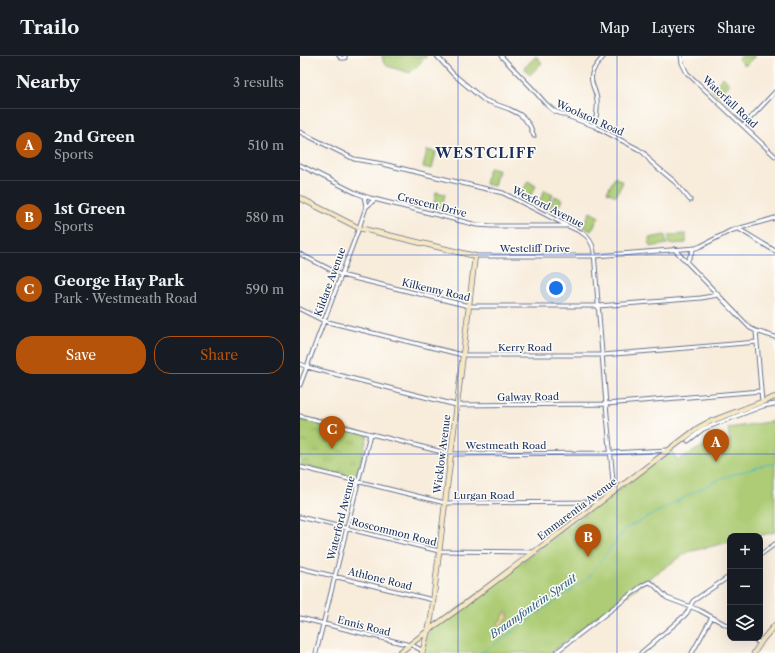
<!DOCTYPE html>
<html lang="en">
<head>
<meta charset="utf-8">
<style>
	body { margin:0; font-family:"Libre Caslon Text",serif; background:#20242c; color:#f1f3f6 }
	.controls { position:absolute; right:12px; bottom:12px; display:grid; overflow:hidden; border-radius:8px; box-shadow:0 4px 16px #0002 }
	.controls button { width:36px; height:36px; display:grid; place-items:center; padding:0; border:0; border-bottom:1px solid #363941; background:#171b24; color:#f1f3f6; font:20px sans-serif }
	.you { position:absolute; left:256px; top:232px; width:14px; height:14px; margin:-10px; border:3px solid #fff; border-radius:50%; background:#1a73e8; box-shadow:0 0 0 6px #1a73e833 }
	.badge { display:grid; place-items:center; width:26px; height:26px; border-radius:50%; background:#b45309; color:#fff; font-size:13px; font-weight:700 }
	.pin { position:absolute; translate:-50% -33px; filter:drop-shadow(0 1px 2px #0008) }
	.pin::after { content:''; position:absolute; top:21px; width:14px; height:12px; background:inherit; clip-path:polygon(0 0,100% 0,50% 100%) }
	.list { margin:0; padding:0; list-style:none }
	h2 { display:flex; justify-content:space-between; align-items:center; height:52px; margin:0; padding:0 16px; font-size:17px }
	h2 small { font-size:13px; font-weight:400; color:#9ea1a6 }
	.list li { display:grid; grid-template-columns:26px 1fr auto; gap:12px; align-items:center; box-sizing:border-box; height:72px; padding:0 16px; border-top:1px solid #363941 }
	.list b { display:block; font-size:15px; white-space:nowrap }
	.list p { margin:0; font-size:13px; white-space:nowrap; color:#9ea1a6 }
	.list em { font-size:13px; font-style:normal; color:#9ea1a6 }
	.actions { display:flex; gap:8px; padding:12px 16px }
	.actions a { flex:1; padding:9px 0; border:1px solid #b45309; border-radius:16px; text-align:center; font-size:14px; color:#b45309 }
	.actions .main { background:#b45309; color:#fff }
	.icon { flex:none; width:22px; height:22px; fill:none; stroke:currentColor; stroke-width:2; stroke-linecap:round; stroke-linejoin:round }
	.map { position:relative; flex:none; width:475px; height:597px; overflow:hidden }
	header { display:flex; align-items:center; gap:24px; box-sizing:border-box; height:56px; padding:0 20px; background:#171b24; border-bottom:1px solid #363941 }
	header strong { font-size:19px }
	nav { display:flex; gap:22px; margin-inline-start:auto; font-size:14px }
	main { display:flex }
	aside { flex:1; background:#171b24 }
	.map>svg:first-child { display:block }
	.green { fill:#adcc74; stroke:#647e69 }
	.sand { fill:url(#sand-dots); stroke:#84847e }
	.park { fill:url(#park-tufts); stroke:#647e69 }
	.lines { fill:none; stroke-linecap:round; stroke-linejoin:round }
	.stream { stroke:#4eb3cc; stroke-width:1 }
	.street-casing { stroke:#68718a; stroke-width:5 }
	.secondary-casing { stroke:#68718a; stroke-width:6 }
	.street { stroke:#fff; stroke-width:3 }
	.secondary { stroke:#f7e8c3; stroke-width:4.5 }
	.grid { fill:none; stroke:#1d4ed8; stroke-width:1; stroke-opacity:0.55 }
	.labels { text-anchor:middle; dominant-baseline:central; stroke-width:3; stroke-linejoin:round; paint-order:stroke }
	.street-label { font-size:10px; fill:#1b2f5e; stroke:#fdfcf7 }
	.water-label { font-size:11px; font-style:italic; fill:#2d5d84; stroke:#fdfcf7 }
	.district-label { font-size:14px; font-weight:bold; letter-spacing:1px; fill:#1b2f5e; stroke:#fdfcf7 }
</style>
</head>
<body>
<header>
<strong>Trailo</strong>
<nav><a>Map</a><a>Layers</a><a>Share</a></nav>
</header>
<main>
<aside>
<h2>Nearby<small>3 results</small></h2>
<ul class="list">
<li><span class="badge">A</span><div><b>2nd Green</b><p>Sports</p></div><em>510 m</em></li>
<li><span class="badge">B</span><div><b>1st Green</b><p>Sports</p></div><em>580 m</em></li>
<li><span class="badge">C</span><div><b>George Hay Park</b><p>Park · Westmeath Road</p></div><em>590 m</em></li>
</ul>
<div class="actions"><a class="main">Save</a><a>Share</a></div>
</aside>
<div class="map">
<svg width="475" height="597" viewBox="0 0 475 597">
	<defs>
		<pattern id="sand-dots" width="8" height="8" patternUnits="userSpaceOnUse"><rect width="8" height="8" fill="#eeda9e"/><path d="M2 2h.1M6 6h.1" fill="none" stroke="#ccbb8a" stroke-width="1.8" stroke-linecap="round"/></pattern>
		<pattern id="park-tufts" width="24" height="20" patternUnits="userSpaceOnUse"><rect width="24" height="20" fill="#adcc74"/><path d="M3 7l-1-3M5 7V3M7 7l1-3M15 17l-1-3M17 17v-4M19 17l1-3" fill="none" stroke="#8ca662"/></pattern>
	</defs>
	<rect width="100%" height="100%" fill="#fdfcf7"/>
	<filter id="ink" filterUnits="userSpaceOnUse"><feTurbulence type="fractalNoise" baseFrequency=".025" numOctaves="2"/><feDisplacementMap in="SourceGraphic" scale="8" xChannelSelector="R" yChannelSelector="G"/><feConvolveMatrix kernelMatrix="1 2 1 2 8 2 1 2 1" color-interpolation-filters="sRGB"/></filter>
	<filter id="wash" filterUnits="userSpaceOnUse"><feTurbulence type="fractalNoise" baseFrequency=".012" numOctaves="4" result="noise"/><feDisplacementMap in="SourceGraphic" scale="16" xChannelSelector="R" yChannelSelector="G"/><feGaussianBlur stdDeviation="0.9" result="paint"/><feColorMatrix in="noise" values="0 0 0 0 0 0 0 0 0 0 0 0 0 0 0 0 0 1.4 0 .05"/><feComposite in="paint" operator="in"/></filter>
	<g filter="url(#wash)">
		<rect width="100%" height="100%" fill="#f8ecdb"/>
		<!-- green -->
		<path class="green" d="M 81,0 L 127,0 L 110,17 L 87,10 L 83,6 L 83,2 Z
			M 236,0 L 242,7 L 230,19 L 224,12 Z
			M 442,0 L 455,0 L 445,10 L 438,3 Z
			M 423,21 L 430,28 L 418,40 L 411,33 Z
			M 127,94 L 136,96 L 132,113 L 123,111 Z
			M 189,112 L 198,114 L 194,130 L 185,128 Z
			M 315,121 L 323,126 L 316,140 L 307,136 Z
			M 228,125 L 236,130 L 228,144 L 220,140 Z
			M 245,134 L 253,138 L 246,153 L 237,149 Z
			M 136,136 L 145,138 L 142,154 L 133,153 Z
			M 255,140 L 263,144 L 255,159 L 247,155 Z
			M 290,156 L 299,161 L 291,175 L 283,171 Z
			M 386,178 L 386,187 L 369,188 L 369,179 Z
			M 365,179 L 367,188 L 350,191 L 349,182 Z
			M 475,365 L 475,476 L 458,480 L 430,480 L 430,486 L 388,496 L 351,521 L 250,597 L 123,597 L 129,574 L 371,395 L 378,404 L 410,386 L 430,385 L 428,372 Z"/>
		<!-- sand -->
		<path class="sand" d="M 206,555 L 208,557 L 208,561 L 200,570 L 198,568 L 199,565 L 201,564 Z"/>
		<!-- park -->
		<path class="park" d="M 0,361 L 68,378 L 56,422 L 0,409 Z"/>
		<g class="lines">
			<!-- stream -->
			<path class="stream" d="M 180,597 L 194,589 L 288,522 L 325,473 L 421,422 L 469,408 L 475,408"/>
		</g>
	</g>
	<g filter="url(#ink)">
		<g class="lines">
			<defs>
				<path id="street" d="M 39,0 L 41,2 L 45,2 L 45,0
					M 137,0 L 153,18 L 184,44 L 209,53 L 219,58 L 224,62 L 230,70 L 234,80
					M 201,0 L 231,31 L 246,48 L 254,55 L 294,70 L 338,93 L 344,97 L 351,106 L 375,126 L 390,144
					M 381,0 L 382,7 L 387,17 L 475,100
					M 294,70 C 296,62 298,53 297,45 C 297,40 295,35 293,30 C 288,16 296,10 304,0
					M 443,70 L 475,36
					M 0,76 L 54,103 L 83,108 L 203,137 L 213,142 L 268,170 L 281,176 C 289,181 293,187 294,196 L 306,348 L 314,436
					M 0,109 L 56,137 L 70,142 L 177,169 L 192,170 L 266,170
					M 66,151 L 74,144
					M 439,173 L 475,195
					M 374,193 L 450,272 L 456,275 L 475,281
					M 0,198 L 41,219 L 169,250 L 298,250 L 351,246 L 401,242 L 418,239
					M 175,200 L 295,200 L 396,192 L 401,190 L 430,175 L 475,162
					M 387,206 L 394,192
					M 0,253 L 24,265 L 163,299 L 303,299 L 457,286
					M 456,275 L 462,346
					M 0,308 L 7,311 L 156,349 L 306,348 L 461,335
					M 0,329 L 59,172 L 66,151 L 64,140
					M 0,360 L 150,398 L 311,397 L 368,394
					M 388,385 L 403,373 L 463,350 L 475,348
					M 0,411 L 145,447 L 300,446
					M 0,461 L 139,495 L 234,496
					M 460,499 L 475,488
					M 0,512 L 133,544
					M 0,562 L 106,588 L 112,589 L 123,595
					M 451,582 L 460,587
					M 16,597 L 70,378
					M 255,597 L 343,529 L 349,526 L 353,528 L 367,542 L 399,554 L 430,571
					M 341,597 L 384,560 L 387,557 L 393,545 L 430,520
					M 392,597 L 412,561"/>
				<path id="secondary" d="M 0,142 L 59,172 L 175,200 L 131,563 L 122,597
					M 99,597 L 129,574 L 161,551 L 270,469 L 398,372 L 409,366 L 475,341
					M 454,597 L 463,583 L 475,569"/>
			</defs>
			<!-- street casing -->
			<use href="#street" class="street-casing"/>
			<!-- secondary casing -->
			<use href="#secondary" class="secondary-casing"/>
			<!-- street -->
			<use href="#street" class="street"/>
			<!-- secondary -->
			<use href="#secondary" class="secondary"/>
		</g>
	</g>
	<!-- grid -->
	<path class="grid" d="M 158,0 L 158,597M 317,0 L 317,597M 0,199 L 475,199M 0,398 L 475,398"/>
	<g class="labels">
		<!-- street labels -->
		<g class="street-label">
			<text transform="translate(430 46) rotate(43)">Waterfall Road</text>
			<text transform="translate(290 62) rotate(24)">Woolston Road</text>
			<text transform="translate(132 149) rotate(14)">Crescent Drive</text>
			<text transform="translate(248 151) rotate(27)">Wexford Avenue</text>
			<text x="235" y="192">Westcliff Drive</text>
			<text transform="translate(30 226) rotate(-70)">Kildare Avenue</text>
			<text transform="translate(136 234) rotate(13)">Kilkenny Road</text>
			<text x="225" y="291">Kerry Road</text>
			<text transform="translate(228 341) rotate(-1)">Galway Road</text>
			<text x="206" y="389">Westmeath Road</text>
			<text transform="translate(142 398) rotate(-83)">Wicklow Avenue</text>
			<text x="184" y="439">Lurgan Road</text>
			<text transform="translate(277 453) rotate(-37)">Emmarentia Avenue</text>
			<text transform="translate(41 462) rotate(-76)">Waterford Avenue</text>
			<text transform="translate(94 476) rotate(14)">Roscommon Road</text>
			<text transform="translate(80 523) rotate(14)">Athlone Road</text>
			<text transform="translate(64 570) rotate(14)">Ennis Road</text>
		</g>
		<!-- water labels -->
		<g class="water-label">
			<text transform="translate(233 550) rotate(-35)">Braamfontein Spruit</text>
		</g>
		<!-- district labels -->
		<g class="district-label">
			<text x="186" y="97">WESTCLIFF</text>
		</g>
	</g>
</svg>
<div class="controls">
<button>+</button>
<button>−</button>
<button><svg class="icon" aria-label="layers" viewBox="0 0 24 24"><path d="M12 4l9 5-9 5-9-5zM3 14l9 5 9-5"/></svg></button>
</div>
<div class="you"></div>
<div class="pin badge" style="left:416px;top:406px">A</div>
<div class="pin badge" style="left:288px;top:501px">B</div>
<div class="pin badge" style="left:32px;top:393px">C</div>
</div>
</main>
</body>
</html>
